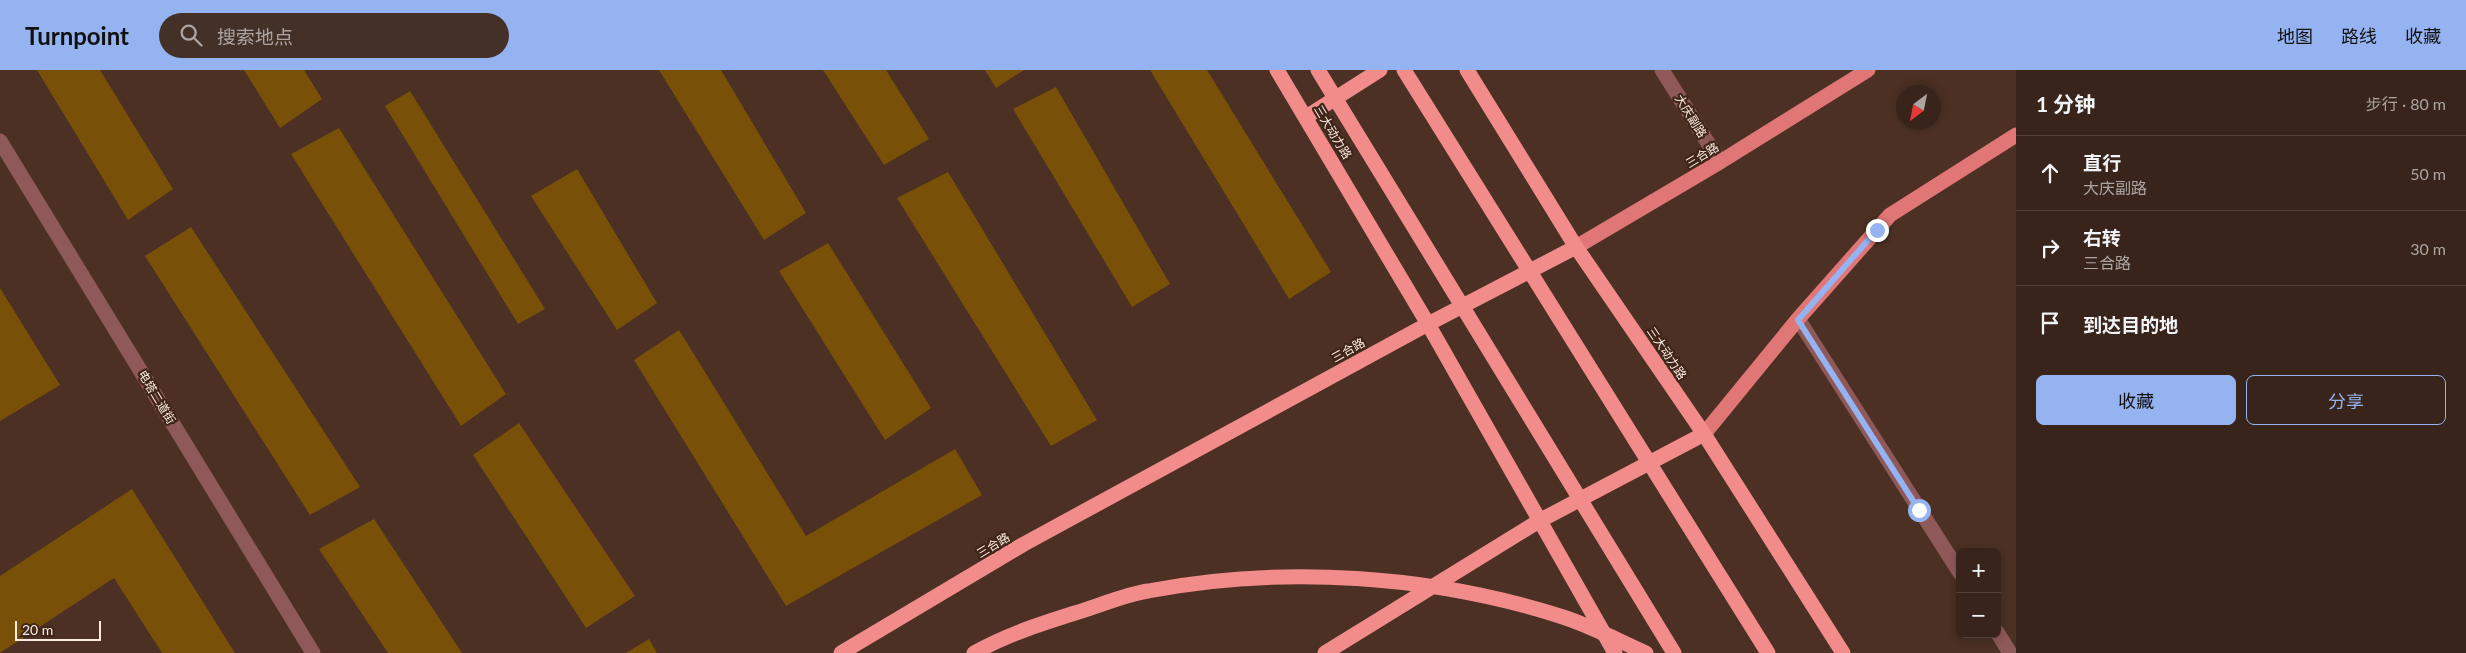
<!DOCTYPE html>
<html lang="zh">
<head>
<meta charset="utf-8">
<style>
	body { margin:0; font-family:Lato,"Noto Sans SC",sans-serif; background:#433027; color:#f1f3f6 }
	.controls { position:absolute; right:15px; bottom:15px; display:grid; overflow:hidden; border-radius:8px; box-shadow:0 2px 8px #0003 }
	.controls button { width:45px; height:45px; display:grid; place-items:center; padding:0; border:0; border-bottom:1px solid #524139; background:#38241a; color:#f1f3f6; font:25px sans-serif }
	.compass { position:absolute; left:1896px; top:15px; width:45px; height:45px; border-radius:50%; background:#38241a; box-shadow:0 2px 8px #0003; rotate:212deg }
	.scale { position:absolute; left:15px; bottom:12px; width:86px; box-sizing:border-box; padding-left:5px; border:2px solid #fceae1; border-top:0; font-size:14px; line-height:18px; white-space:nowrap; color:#fceae1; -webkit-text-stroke:4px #402619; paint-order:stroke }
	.stop { position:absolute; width:15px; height:15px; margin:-11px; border:4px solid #95b2f1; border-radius:50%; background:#fff }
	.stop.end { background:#95b2f1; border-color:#fff; box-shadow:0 1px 5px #0008 }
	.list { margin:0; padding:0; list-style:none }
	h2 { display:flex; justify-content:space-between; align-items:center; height:65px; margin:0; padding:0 20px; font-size:21px }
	h2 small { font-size:16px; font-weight:400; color:#aba4a2 }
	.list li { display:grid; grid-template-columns:32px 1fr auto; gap:15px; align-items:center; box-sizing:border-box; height:75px; padding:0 20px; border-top:1px solid #524139 }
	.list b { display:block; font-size:19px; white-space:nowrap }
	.list p { margin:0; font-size:16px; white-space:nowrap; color:#aba4a2 }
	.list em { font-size:16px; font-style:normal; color:#aba4a2 }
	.actions { display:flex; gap:10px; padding:15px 20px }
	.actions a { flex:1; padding:11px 0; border:1px solid #95b2f1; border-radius:8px; text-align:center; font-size:18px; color:#95b2f1 }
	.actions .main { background:#95b2f1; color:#111 }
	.icon { flex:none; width:28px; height:28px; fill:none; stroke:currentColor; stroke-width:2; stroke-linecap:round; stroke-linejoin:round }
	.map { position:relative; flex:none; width:2016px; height:583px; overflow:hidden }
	header { display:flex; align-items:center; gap:30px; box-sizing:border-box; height:70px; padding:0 25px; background:#95b2f1; color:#111 }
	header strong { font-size:24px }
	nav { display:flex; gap:28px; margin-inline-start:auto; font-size:18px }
	.search { width:350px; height:45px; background:#433027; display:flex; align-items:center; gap:12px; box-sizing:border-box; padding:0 18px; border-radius:28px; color:#aba4a2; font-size:19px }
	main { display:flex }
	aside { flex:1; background:#38241a }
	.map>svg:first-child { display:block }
	.building { fill:#785008 }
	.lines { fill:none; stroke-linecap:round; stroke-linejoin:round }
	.minor { stroke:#8e5958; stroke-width:15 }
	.major { stroke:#e07675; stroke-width:15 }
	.highway { stroke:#f18c8a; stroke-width:15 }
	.highway-bridge { stroke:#f18c8a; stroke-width:15 }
	.route { stroke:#95b2f1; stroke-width:6 }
	.labels { text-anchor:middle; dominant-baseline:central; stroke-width:4.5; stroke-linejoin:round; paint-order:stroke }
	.street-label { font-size:12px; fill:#fceae1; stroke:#402619 }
</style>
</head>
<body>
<header>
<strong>Turnpoint</strong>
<div class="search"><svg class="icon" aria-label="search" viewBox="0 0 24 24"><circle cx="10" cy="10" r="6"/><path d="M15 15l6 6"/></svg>搜索地点</div>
<nav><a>地图</a><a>路线</a><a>收藏</a></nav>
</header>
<main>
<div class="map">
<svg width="2016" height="583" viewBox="0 0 2016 583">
	<rect width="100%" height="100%" fill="#4b3023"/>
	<!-- building -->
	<path class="building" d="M 37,0 L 100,0 L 173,119 L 128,150 Z
		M 244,0 L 304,0 L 322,29 L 280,58 Z
		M 659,0 L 721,0 L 806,143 L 764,170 Z
		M 823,0 L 886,0 L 929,69 L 884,95 Z
		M 985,0 L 1024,0 L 996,18 Z
		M 1150,0 L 1207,0 L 1331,202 L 1289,229 Z
		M 1056,17 L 1170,214 L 1132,237 L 1013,39 Z
		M 410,21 L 545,239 L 518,254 L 385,36 Z
		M 339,58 L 506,324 L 461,356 L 291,84 Z
		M 577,99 L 657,233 L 617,260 L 531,126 Z
		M 948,102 L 1097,350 L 1051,376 L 897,128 Z
		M 191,157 L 360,417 L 310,445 L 145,186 Z
		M 828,173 L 931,338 L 885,370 L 779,201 Z
		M 0,218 L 60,315 L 0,351 Z
		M 679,260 L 806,466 L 955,379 L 982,425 L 786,536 L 634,290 Z
		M 519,353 L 635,526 L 586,558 L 473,385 Z
		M 132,419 L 235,583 L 162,583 L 114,508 L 0,583 L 0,506 Z
		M 374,449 L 462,583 L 388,583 L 319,479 Z
		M 649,569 L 657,583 L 626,583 Z"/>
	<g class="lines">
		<!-- minor -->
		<path class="minor" d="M 1662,0 L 1720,92
			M 0,71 L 313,583
			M 1798,249 L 1960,503
			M 1997,562 L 2010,583"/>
		<!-- major -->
		<path class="major" d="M 1576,177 L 1720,92 L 1868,0
			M 1704,364 L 1798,249 L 1890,145 L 2016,65"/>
		<!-- highway -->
		<path class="highway" d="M 1277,0 L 1428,254 L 1615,583
			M 1467,0 L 1576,177 L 1704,364 L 1843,583
			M 1306,47 L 1380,0
			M 841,583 L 1024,474 L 1428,254 L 1576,177
			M 1325,583 L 1539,451 L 1704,364"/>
		<!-- highway-bridge -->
		<path class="highway-bridge" d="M 1318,0 L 1674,583
			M 1404,0 L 1768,583
			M 974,583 C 1006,565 1040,554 1075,543 C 1099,536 1123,525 1148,521 C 1282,495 1433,505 1563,547 C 1591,556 1619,571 1646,583"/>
	</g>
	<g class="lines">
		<!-- route -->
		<path class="route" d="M 1877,160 L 1798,250 L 1919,440"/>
	</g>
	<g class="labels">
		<!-- street labels -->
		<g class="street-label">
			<text transform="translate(1691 46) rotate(58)">大庆副路</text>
			<text transform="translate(1333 62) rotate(59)">三大动力路</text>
			<text transform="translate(1702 85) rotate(-31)">三合路</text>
			<text transform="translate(1348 280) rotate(-29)">三合路</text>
			<text transform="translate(1667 283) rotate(56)">三大动力路</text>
			<text transform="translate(157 327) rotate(59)">电塔二道街</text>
			<text transform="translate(993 475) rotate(-31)">三合路</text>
		</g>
	</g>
</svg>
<div class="controls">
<button>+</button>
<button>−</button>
</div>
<svg class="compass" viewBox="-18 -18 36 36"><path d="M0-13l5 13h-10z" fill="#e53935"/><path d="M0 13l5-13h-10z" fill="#aba4a2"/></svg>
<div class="scale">20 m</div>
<div class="stop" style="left:1919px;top:440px"></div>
<div class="stop end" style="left:1877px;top:160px"></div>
</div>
<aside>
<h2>1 分钟<small>步行 · 80 m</small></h2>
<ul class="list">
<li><svg class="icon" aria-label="ahead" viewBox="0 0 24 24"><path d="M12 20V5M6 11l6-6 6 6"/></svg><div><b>直行</b><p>大庆副路</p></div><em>50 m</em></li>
<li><svg class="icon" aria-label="right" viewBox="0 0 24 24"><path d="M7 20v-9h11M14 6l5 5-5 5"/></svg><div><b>右转</b><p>三合路</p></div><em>30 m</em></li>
<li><svg class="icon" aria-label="arrive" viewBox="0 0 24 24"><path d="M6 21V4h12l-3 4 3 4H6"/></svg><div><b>到达目的地</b></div></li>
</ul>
<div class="actions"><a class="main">收藏</a><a>分享</a></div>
</aside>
</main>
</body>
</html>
